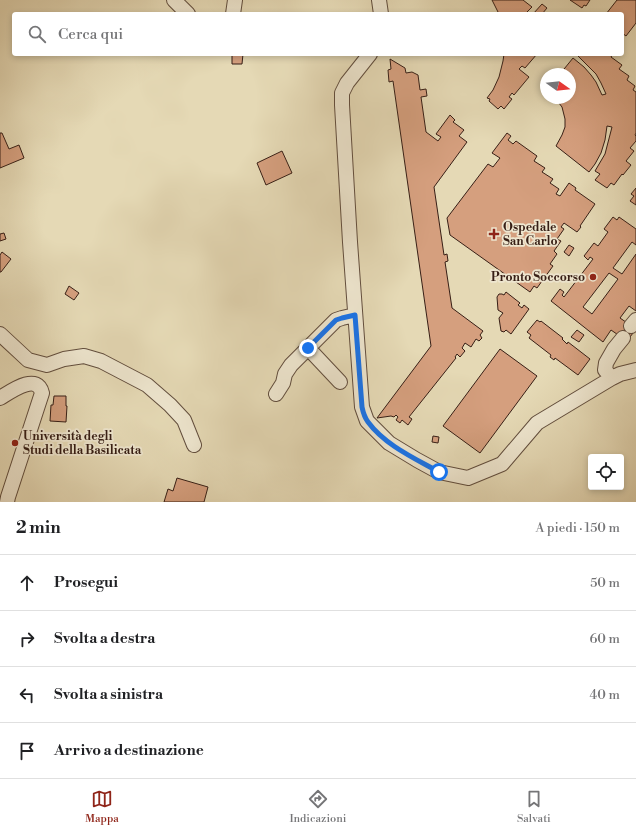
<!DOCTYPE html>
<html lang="it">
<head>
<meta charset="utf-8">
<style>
	body { margin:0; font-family:"Libre Bodoni",serif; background:#f6f6f6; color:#202124 }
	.controls { position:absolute; right:12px; bottom:12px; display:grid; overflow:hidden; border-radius:4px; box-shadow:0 2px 6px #0003 }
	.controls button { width:36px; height:36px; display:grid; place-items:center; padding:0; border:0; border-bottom:1px solid #e0e0e0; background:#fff; color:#202124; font:20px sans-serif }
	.compass { position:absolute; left:540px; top:68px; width:36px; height:36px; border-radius:50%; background:#fff; box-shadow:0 2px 6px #0003; rotate:105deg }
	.stop { position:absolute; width:12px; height:12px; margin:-9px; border:3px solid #1a73e8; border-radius:50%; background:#fff }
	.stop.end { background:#1a73e8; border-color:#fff; box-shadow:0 1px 4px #0008 }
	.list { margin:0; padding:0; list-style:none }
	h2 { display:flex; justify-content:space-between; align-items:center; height:52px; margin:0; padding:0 16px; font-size:17px }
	h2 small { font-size:13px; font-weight:400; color:#757577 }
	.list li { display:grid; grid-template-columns:26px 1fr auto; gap:12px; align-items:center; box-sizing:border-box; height:56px; padding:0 16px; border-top:1px solid #e0e0e0 }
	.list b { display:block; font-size:15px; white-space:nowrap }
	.list em { font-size:13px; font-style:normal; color:#757577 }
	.icon { flex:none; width:22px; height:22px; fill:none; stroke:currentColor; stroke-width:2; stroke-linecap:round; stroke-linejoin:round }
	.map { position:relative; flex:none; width:636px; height:502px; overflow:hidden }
	.search { position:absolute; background:#fff; box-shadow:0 2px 6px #0003; left:12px; right:12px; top:12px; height:44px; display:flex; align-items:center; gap:10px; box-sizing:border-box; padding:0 14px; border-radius:4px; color:#757577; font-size:15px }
	.sheet { height:276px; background:#fff }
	nav { display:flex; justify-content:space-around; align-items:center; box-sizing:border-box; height:56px; border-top:1px solid #e0e0e0; background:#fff; font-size:11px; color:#757577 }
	nav a { display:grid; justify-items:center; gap:2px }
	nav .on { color:#8f2418 }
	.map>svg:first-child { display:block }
	.building { fill:#d59f7e; stroke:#371f16; fill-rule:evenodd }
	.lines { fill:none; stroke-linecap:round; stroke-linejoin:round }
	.minor-casing { stroke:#624e3e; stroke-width:16 }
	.minor { stroke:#eee6cf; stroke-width:14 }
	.route { stroke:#1a73e8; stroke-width:5 }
	.poi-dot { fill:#8f2418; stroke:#eee6cf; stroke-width:1.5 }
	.labels { text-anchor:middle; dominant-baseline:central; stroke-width:3.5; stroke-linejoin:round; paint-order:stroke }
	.poi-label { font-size:12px; font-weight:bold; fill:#371f16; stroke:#eee6cf; text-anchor:start }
</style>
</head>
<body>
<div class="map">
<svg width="636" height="502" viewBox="0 0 636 502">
	<rect width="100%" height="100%" fill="#e5d9b5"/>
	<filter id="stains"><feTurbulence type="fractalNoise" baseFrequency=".005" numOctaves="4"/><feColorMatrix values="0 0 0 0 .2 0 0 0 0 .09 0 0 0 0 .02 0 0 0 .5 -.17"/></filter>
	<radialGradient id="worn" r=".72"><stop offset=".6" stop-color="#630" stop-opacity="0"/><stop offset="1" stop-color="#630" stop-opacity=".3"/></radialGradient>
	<!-- building -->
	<path class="building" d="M 492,0 L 523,0 L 532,7 L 527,12 L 529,14 L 499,14 Z
		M 570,0 L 590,0 L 586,6 L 584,5 L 582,8 Z
		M 617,0 L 636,0 L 636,23 L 626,36 L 622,33 L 622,14 L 606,14 Z
		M 542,4 L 547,8 L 542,14 L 533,14 Z
		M 232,54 L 243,54 L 242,64 L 232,64 Z
		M 504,54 L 537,54 L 525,68 L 522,66 L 519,69 L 529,77 L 514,95 L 512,93 L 509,97 L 512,99 L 504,109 L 501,106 L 498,109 L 489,101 L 490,99 L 487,98 L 493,90 L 499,77 L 503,61 Z
		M 580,54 L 613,54 L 611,57 L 622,65 L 619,69 L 629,76 L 627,80 L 635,86 L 633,90 L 636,92 L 636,133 L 635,135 L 636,136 L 636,141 L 630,148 L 634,151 L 626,161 L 631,165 L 623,175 L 622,174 L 614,185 L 611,183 L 607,188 L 595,180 L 600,174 L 595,171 L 605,154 L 612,127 L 607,126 L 605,140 L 601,153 L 595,164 L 589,172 L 556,146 L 562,135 L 565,127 L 565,119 L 562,107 L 555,98 L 570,98 L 570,74 L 560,74 L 573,58 L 584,67 L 591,75 L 596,82 L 602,95 L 606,94 L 601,83 L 596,74 L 578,56 Z
		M 390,59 L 405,68 L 406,73 L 412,72 L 418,75 L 420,90 L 426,89 L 427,96 L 421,97 L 426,132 L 438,141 L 441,137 L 436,134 L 450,115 L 455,120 L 453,122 L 464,130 L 459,136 L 467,142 L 434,187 L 444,255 L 447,254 L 448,261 L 445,262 L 452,308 L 483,331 L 480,335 L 482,338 L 479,341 L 476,339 L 471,347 L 465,343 L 462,348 L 465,351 L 460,357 L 457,354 L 455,357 L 456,358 L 409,417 L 412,419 L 408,425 L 402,420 L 400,423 L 396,420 L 398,417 L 396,415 L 394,417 L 391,416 L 377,418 L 431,346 L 393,81 L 389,82 L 388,70 L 391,69 Z
		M 0,133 L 2,133 L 9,149 L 19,145 L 24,158 L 0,168 Z
		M 507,133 L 511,136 L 508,140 L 513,144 L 516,141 L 537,156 L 534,161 L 545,168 L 542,172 L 553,179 L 550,183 L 559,189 L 556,194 L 560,196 L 569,183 L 576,188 L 575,190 L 595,204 L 580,226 L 581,227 L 577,232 L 564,223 L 561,227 L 564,229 L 557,239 L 561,241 L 554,251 L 557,254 L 550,264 L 553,266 L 537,288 L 534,286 L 530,292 L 450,235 L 447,218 L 488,164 L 493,167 L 500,158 L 492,153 Z
		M 282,151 L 292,173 L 266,185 L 257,163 Z
		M 636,188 L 636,205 L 630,201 L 634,196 L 631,194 Z
		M 613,217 L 617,220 L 619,217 L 636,229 L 636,245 L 632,242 L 613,268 L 622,274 L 636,254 L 636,311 L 629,306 L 620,318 L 636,329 L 627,341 L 611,330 L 603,342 L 551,301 L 560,289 L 564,292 L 562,295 L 564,297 L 593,259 L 590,257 L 588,260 L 584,256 L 594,243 L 598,246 L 608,232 L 604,229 ZM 609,273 L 618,279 L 592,314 L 583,307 Z
		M 4,233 L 6,239 L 0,241 L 0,234 Z
		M 569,245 L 574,248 L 569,256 L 564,252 Z
		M 2,252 L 11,259 L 1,272 L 0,272 L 0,255 Z
		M 69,286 L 79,293 L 74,300 L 65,294 Z
		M 506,292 L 520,303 L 518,305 L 522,308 L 524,305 L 529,309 L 511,334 L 506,330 L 504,332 L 501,331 L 499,318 L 503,313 L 498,310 L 497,297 L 499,294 L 502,294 L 504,295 Z
		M 537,320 L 540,322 L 541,321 L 563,338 L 562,339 L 567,344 L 568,342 L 590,359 L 578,375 L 555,358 L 554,360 L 550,357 L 551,355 L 529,338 L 531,335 L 527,332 Z
		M 577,330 L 584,335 L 579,342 L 571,337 Z
		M 500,349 L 537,376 L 480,453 L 443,426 Z
		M 54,396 L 66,396 L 66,406 L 67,406 L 66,422 L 50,421 L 51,405 L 53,405 Z
		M 433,436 L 439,437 L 438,443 L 432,442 Z
		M 177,478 L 208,487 L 204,502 L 164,502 L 168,489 L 173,491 Z"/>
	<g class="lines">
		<defs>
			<path id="minor" d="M 174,0 L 188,14
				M 379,0 L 381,14
				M 233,14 L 235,0
				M 370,54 L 347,83 L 342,93 L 342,105 L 350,242 L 362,407 L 367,421 L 389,443 L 417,460 L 439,472 L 468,478 L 502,464 L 537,423 L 612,378 L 620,374 L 636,370
				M 631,326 L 636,320
				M 0,334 L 28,360 L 47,365 L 64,359 L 84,356 L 101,361 L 147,385 L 170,405 L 184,420 L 194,445
				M 308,348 L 340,382
				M 612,378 L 605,370 L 606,363 L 614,349 L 623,338
				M 276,394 L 283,383 L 285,374 L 291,365 L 336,320 L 342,318 L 355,315
				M 0,398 C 10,392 37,372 42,393 L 8,497 L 7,502"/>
		</defs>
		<!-- minor casing -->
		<use href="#minor" class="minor-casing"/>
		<!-- minor -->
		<use href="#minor" class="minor"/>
	</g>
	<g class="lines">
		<!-- route -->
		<path class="route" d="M 308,348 L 336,320 L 342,318 L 355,315 L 362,407 C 363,412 365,418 368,422 C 385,445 414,458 439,472"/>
	</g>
	<!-- markers -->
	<g class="poi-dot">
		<path d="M492 228h4v4h4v4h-4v4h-4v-4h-4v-4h4z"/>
		<circle cx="593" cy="277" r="4"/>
		<circle cx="15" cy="443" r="4"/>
	</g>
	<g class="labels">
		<!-- poi labels -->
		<g class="poi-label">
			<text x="503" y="227">Ospedale<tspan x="503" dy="14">San Carlo</tspan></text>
			<text x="585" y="277" text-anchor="end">Pronto Soccorso</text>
			<text x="23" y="436">Università degli<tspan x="23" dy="14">Studi della Basilicata</tspan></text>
		</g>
	</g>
	<rect width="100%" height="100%" filter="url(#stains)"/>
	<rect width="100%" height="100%" fill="url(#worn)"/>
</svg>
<div class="controls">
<button><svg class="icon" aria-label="locate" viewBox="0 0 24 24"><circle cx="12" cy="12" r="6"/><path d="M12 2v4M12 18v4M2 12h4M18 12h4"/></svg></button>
</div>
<svg class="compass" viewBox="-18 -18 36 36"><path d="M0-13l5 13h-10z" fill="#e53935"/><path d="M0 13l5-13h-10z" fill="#757577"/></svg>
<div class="stop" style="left:439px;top:472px"></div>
<div class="stop end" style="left:308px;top:348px"></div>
<div class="search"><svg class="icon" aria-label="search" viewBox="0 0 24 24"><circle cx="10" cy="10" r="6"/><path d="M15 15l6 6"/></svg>Cerca qui</div>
</div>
<section class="sheet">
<h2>2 min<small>A piedi · 150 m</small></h2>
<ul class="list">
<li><svg class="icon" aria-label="ahead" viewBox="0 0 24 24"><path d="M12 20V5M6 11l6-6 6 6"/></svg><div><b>Prosegui</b></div><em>50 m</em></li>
<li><svg class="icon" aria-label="right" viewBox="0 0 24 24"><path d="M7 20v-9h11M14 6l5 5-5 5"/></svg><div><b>Svolta a destra</b></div><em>60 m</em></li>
<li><svg class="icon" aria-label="left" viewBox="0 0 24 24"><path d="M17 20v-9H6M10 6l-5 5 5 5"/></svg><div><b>Svolta a sinistra</b></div><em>40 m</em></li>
<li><svg class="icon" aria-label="arrive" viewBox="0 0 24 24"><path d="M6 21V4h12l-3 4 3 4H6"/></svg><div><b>Arrivo a destinazione</b></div></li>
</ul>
</section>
<nav>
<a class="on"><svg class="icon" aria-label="map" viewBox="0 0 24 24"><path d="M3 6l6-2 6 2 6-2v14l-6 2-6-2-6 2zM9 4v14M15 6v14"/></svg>Mappa</a>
<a><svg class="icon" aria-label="directions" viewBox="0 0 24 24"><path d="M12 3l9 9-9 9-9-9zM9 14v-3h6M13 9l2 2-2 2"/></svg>Indicazioni</a>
<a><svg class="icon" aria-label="saved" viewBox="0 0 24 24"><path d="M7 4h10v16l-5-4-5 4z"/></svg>Salvati</a>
</nav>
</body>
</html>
